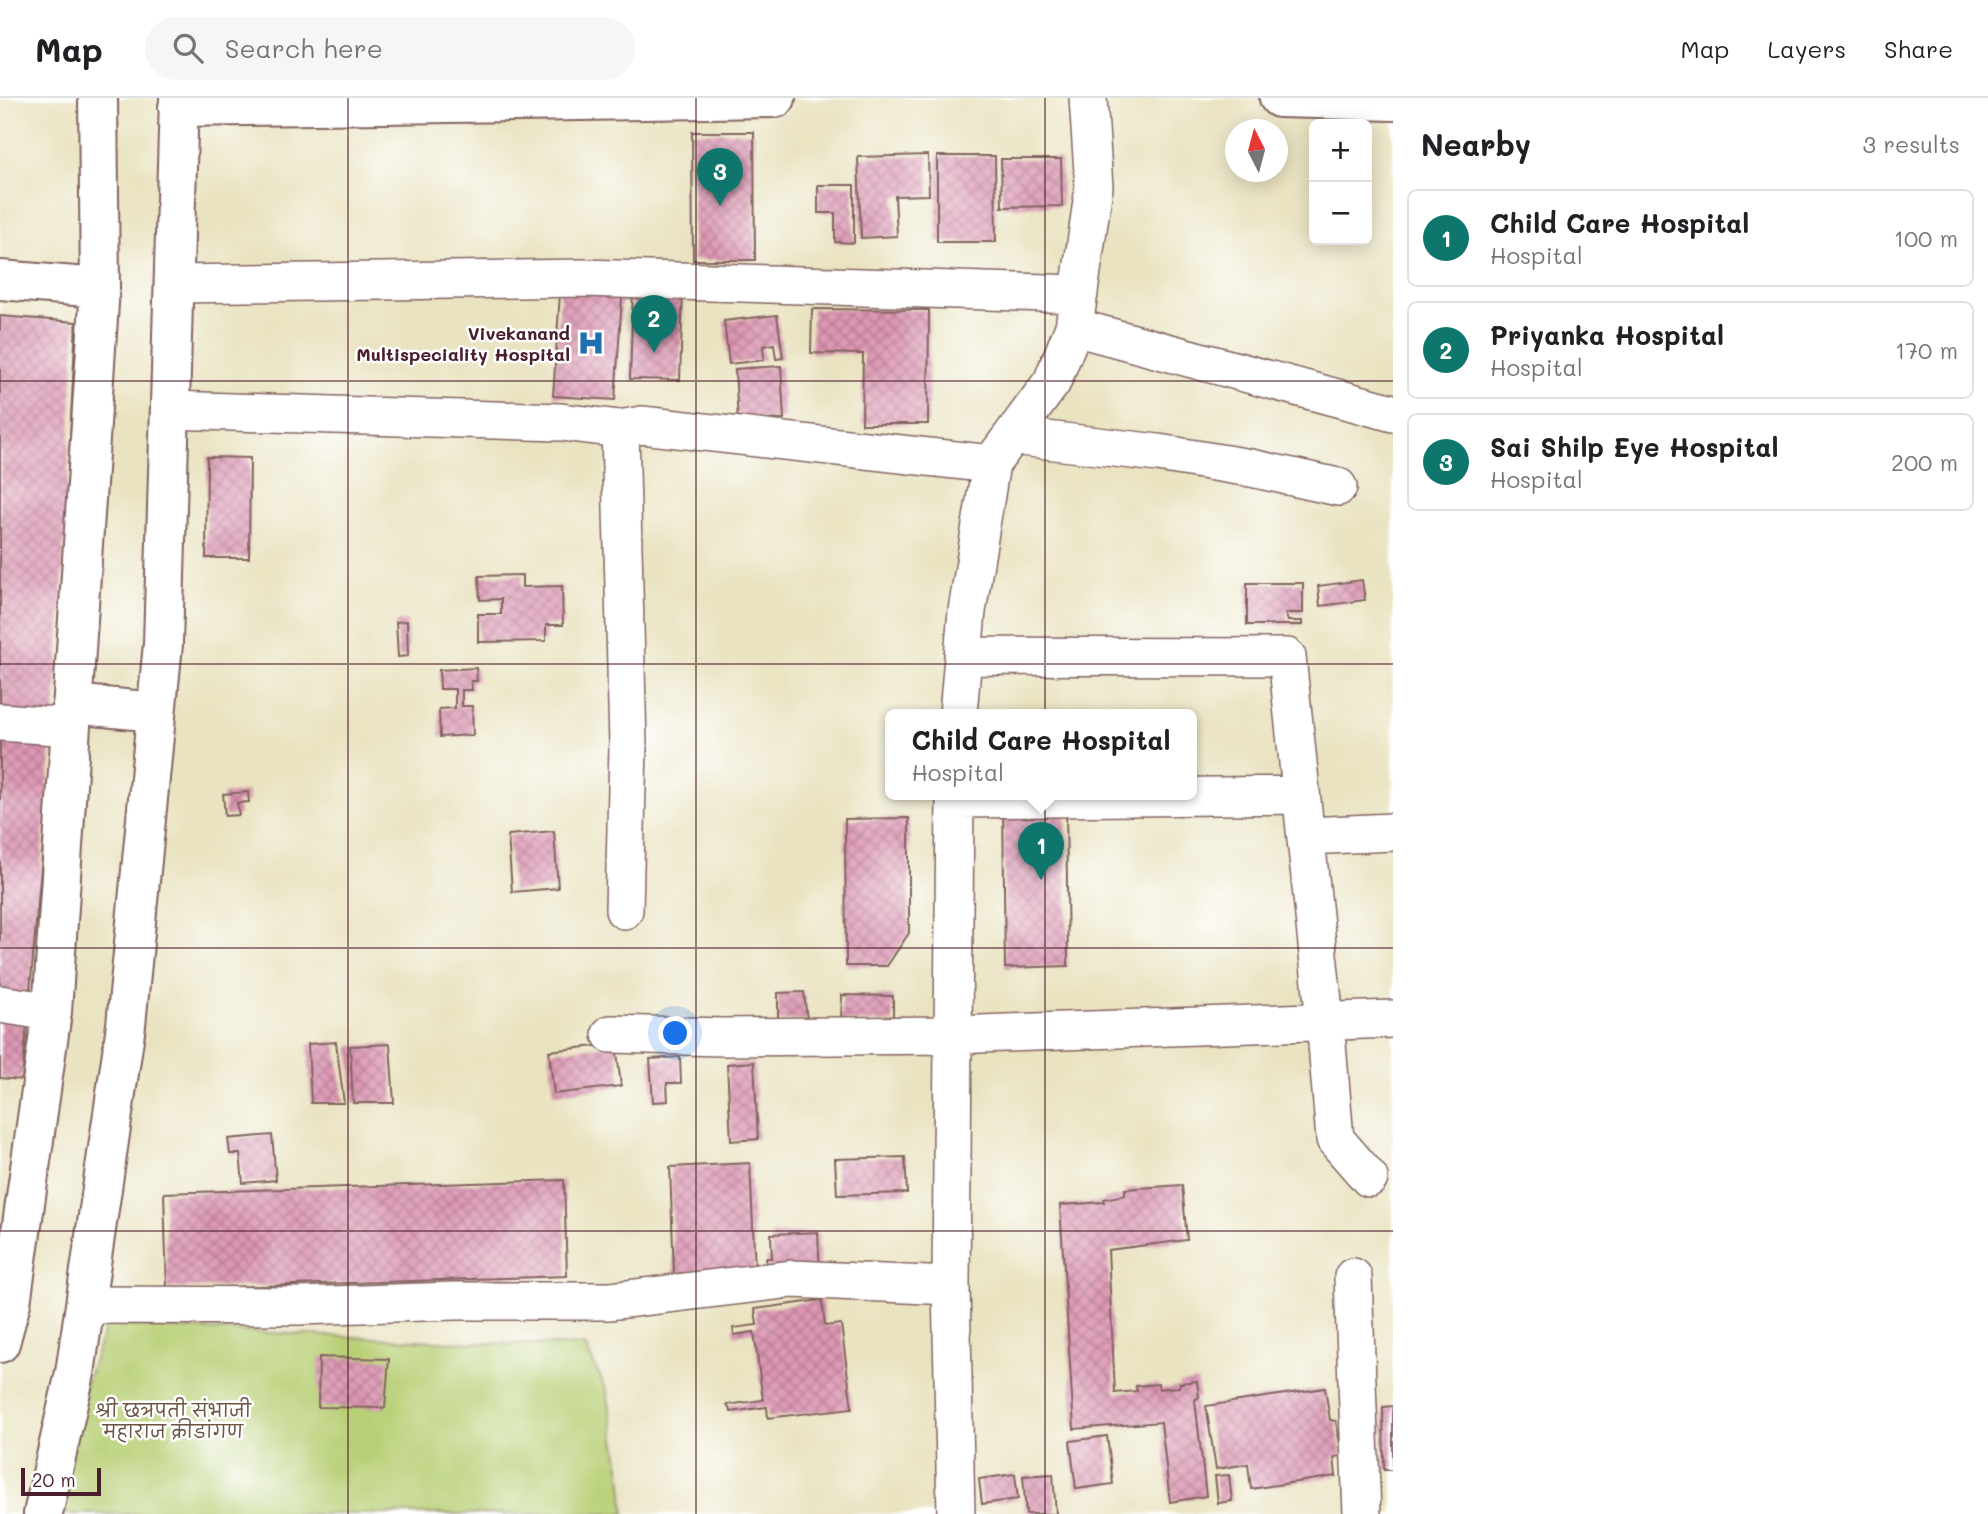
<!DOCTYPE html>
<html lang="en">
<head>
<meta charset="utf-8">
<style>
	body { margin:0; font-family:Mali,"Playpen Sans Deva",sans-serif; background:#f6f6f6; color:#202124 }
	.controls { position:absolute; right:21px; top:21px; display:grid; overflow:hidden; border-radius:10px; box-shadow:0 4px 18px #0003 }
	.controls button { width:63px; height:63px; display:grid; place-items:center; padding:0; border:0; border-bottom:2px solid #e0e0e0; background:#fff; color:#202124; font:35px sans-serif }
	.compass { position:absolute; left:1225px; top:21px; width:63px; height:63px; border-radius:50%; background:#fff; box-shadow:0 4px 18px #0003; rotate:354deg }
	.scale { position:absolute; left:21px; bottom:18px; width:80px; box-sizing:border-box; padding-left:7px; border:4px solid #4a1f2b; border-top:0; font-size:19px; line-height:24px; white-space:nowrap; color:#4a1f2b; -webkit-text-stroke:5px #fff; paint-order:stroke }
	.you { position:absolute; left:676px; top:936px; width:24px; height:24px; margin:-18px; border:5px solid #fff; border-radius:50%; background:#1a73e8; box-shadow:0 0 0 10px #1a73e833 }
	.badge { display:grid; place-items:center; width:46px; height:46px; border-radius:50%; background:#0f766e; color:#fff; font-size:23px; font-weight:700 }
	.pin { position:absolute; translate:-50% -58px; filter:drop-shadow(0 2px 4px #0008) }
	.pin::after { content:''; position:absolute; top:37px; width:24px; height:21px; background:inherit; clip-path:polygon(0 0,100% 0,50% 100%) }
	.popup { position:absolute; left:885px; top:611px; width:312px; height:91px; box-sizing:border-box; display:grid; place-content:center; border-radius:10px; background:#fff; filter:drop-shadow(0 2px 5px #0005); font-size:23px; white-space:nowrap; color:#757577 }
	.popup b { font-size:26px; color:#202124 }
	.popup::after { content:''; position:absolute; left:50%; top:100%; margin-left:-14px; border:14px solid transparent; border-top-color:#fff }
	.list { margin:0; padding:0; list-style:none }
	h2 { display:flex; justify-content:space-between; align-items:center; height:91px; margin:0; padding:0 28px; font-size:30px }
	h2 small { font-size:23px; font-weight:400; color:#757577 }
	.list li { display:grid; grid-template-columns:46px 1fr auto; gap:21px; align-items:center; box-sizing:border-box; height:98px; margin:0 14px 14px; padding:0 14px; border:2px solid #e0e0e0; border-radius:10px }
	.list b { display:block; font-size:26px; white-space:nowrap }
	.list p { margin:0; font-size:23px; white-space:nowrap; color:#757577 }
	.list em { font-size:23px; font-style:normal; color:#757577 }
	.icon { flex:none; width:38px; height:38px; fill:none; stroke:currentColor; stroke-width:2; stroke-linecap:round; stroke-linejoin:round }
	.map { position:relative; flex:none; width:1393px; height:1416px; overflow:hidden }
	header { display:flex; align-items:center; gap:42px; box-sizing:border-box; height:98px; padding:0 35px; background:#fff; border-bottom:2px solid #e0e0e0 }
	header strong { font-size:33px }
	nav { display:flex; gap:38px; margin-inline-start:auto; font-size:24px }
	.search { width:490px; height:63px; background:#f6f6f6; display:flex; align-items:center; gap:18px; box-sizing:border-box; padding:0 24px; border-radius:38px; color:#757577; font-size:26px }
	main { display:flex }
	aside { flex:1; background:#fff }
	.map>svg:first-child { display:block }
	.park { fill:#b8cf74; stroke:#817750; stroke-width:2 }
	.building { fill:url(#building-cross-hatch) }
	.lines { fill:none; stroke-linecap:round; stroke-linejoin:round }
	.minor-casing { stroke:#826460; stroke-width:40 }
	.major-casing { stroke:#826460; stroke-width:42 }
	.minor { stroke:#fff; stroke-width:37 }
	.major { stroke:#fff; stroke-width:38 }
	.grid { fill:none; stroke:#4a1f2b; stroke-width:2; stroke-opacity:0.55 }
	.labels { text-anchor:middle; dominant-baseline:central; stroke-width:5; stroke-linejoin:round; paint-order:stroke }
	.poi-label { font-size:18px; font-weight:bold; fill:#4a1f2b; stroke:#fff; text-anchor:end }
	.park-label { font-size:18px; fill:#6b5441; stroke:#fff }
</style>
</head>
<body>
<header>
<strong>Map</strong>
<div class="search"><svg class="icon" aria-label="search" viewBox="0 0 24 24"><circle cx="10" cy="10" r="6"/><path d="M15 15l6 6"/></svg>Search here</div>
<nav><a>Map</a><a>Layers</a><a>Share</a></nav>
</header>
<main>
<div class="map">
<svg width="1393" height="1416" viewBox="0 0 1393 1416">
	<defs>
		<pattern id="building-cross-hatch" width="8" height="8" patternUnits="userSpaceOnUse" patternTransform="scale(1.75)"><rect width="8" height="8" fill="#dd98b4"/><path d="M0 0l8 8M0 8l8-8" fill="none" stroke="#b57b93"/></pattern>
	</defs>
	<rect width="100%" height="100%" fill="#fff"/>
	<filter id="ink" filterUnits="userSpaceOnUse"><feTurbulence type="fractalNoise" baseFrequency=".0143" numOctaves="2"/><feDisplacementMap in="SourceGraphic" scale="14" xChannelSelector="R" yChannelSelector="G"/><feConvolveMatrix kernelMatrix="1 2 1 2 8 2 1 2 1" color-interpolation-filters="sRGB"/></filter>
	<filter id="wash" filterUnits="userSpaceOnUse"><feTurbulence type="fractalNoise" baseFrequency=".00686" numOctaves="4" result="noise"/><feDisplacementMap in="SourceGraphic" scale="28" xChannelSelector="R" yChannelSelector="G"/><feGaussianBlur stdDeviation="1.57" result="paint"/><feColorMatrix in="noise" values="0 0 0 0 0 0 0 0 0 0 0 0 0 0 0 0 0 1.4 0 .05"/><feComposite in="paint" operator="in"/></filter>
	<g filter="url(#wash)">
		<rect width="100%" height="100%" fill="#eae3c1"/>
		<!-- park -->
		<path class="park" d="M 106,1227 L 476,1245 L 585,1248 L 607,1293 L 621,1375 L 625,1416 L 60,1416 L 85,1288 Z"/>
		<g id="blocks">
			<!-- building -->
			<path class="building" d="M 692,34 L 754,34 L 755,162 L 693,162 Z
				M 928,57 L 929,97 L 895,98 L 897,138 L 861,140 L 858,59 Z
				M 937,58 L 995,58 L 996,144 L 937,144 Z
				M 1001,61 L 1061,61 L 1062,108 L 1002,109 Z
				M 818,87 L 854,87 L 854,145 L 835,144 L 835,115 L 818,115 Z
				M 561,181 L 623,185 L 615,302 L 553,298 Z
				M 633,190 L 683,192 L 680,282 L 630,281 Z
				M 812,211 L 929,212 L 928,326 L 862,326 L 863,256 L 811,255 Z
				M 777,217 L 783,260 L 776,261 L 774,246 L 763,248 L 764,262 L 729,266 L 724,223 Z
				M 0,218 L 76,224 L 57,590 L 22,982 L 0,980 Z
				M 781,268 L 784,321 L 738,324 L 735,271 Z
				M 207,359 L 250,360 L 249,460 L 206,460 Z
				M 522,477 L 522,489 L 562,488 L 563,527 L 546,527 L 546,543 L 478,544 L 478,516 L 501,516 L 501,501 L 480,502 L 479,478 Z
				M 1362,482 L 1365,502 L 1320,508 L 1318,488 Z
				M 1247,485 L 1303,485 L 1303,515 L 1285,515 L 1288,523 L 1302,523 L 1302,527 L 1247,527 Z
				M 407,523 L 408,558 L 398,559 L 396,524 Z
				M 476,570 L 477,583 L 471,583 L 472,592 L 462,592 L 462,608 L 472,608 L 473,637 L 440,639 L 439,611 L 455,610 L 455,591 L 440,591 L 439,572 Z
				M 248,694 L 249,704 L 237,705 L 239,717 L 225,718 L 223,696 Z
				M 1066,705 L 1068,868 L 1005,870 L 1003,706 Z
				M 909,720 L 909,835 L 887,868 L 846,868 L 845,721 Z
				M 554,733 L 558,790 L 512,794 L 508,737 Z
				M 804,894 L 807,922 L 778,923 L 778,895 Z
				M 842,897 L 893,898 L 893,925 L 841,923 Z
				M 336,944 L 344,1005 L 311,1005 L 308,946 Z
				M 390,946 L 394,1005 L 353,1005 L 350,948 Z
				M 616,946 L 621,988 L 554,996 L 549,953 Z
				M 680,959 L 681,985 L 667,985 L 668,1003 L 653,1004 L 650,961 Z
				M 754,964 L 758,1041 L 731,1043 L 727,966 Z
				M 272,1037 L 276,1082 L 243,1085 L 240,1056 L 230,1056 L 228,1041 Z
				M 905,1059 L 907,1095 L 837,1097 L 835,1061 Z
				M 750,1065 L 755,1172 L 674,1176 L 670,1069 Z
				M 564,1082 L 567,1178 L 167,1191 L 164,1095 Z
				M 1182,1087 L 1187,1142 L 1108,1152 L 1115,1295 L 1137,1293 L 1136,1288 L 1158,1286 L 1159,1291 L 1179,1289 L 1180,1285 L 1197,1283 L 1199,1299 L 1195,1302 L 1206,1398 L 1170,1404 L 1161,1324 L 1074,1331 L 1060,1107 L 1104,1104 L 1104,1101 L 1125,1097 L 1125,1091 Z
				M 818,1134 L 820,1177 L 767,1180 L 766,1160 L 772,1160 L 771,1136 Z
				M 822,1202 L 825,1228 L 841,1226 L 852,1310 L 768,1320 L 767,1309 L 731,1314 L 727,1307 L 763,1302 L 754,1234 L 734,1237 L 733,1230 L 757,1227 L 755,1211 Z
				M 319,1259 L 389,1261 L 385,1310 L 318,1309 Z
				M 1325,1290 L 1330,1322 L 1336,1323 L 1342,1358 L 1334,1359 L 1336,1378 L 1251,1391 L 1248,1366 L 1216,1371 L 1206,1308 Z
				M 1393,1308 L 1393,1372 L 1384,1372 L 1383,1309 Z
				M 1107,1338 L 1113,1386 L 1076,1391 L 1070,1343 Z
				M 1015,1376 L 1018,1401 L 982,1406 L 979,1381 Z
				M 1053,1376 L 1056,1416 L 1026,1416 L 1023,1378 Z
				M 1229,1377 L 1232,1403 L 1218,1405 L 1215,1378 Z"/>
		</g>
	</g>
	<g filter="url(#ink)">
		<use href="#blocks" fill-opacity="0" stroke="#826460" stroke-width="2"/>
		<g class="lines">
			<defs>
				<path id="minor" d="M 174,186 L 585,180 L 1079,196
					M 1074,229 L 1393,315
					M 170,312 L 561,324 L 620,331 L 642,327 L 991,366
					M 620,331 L 628,648 L 624,812
					M 1012,338 L 1158,355 L 1251,370 L 1338,389
					M 963,558 L 1287,559 L 1325,923 L 1335,1041 L 1369,1080
					M 958,616 L 967,513 L 991,366 L 1052,284 L 1074,229 L 1094,89 L 1088,0
					M 0,624 L 71,629
					M 955,696 L 951,1188 L 956,1416
					M 955,701 L 1301,697
					M 1306,738 L 1393,734
					M 0,906 L 52,914
					M 611,936 L 722,939 L 953,937 L 1393,921
					M 1353,1179 L 1362,1416
					M 85,1207 L 299,1208 L 455,1203 L 610,1203 L 792,1181 L 951,1188"/>
				<path id="major" d="M 1279,0 L 1393,3
					M 178,9 L 776,0
					M 0,182 L 100,190
					M 72,606 L 156,614
					M 0,1245 L 11,1205 L 52,914 L 100,190 L 98,0
					M 43,1416 L 75,1275 L 126,927 L 163,546 L 179,0"/>
			</defs>
			<!-- minor casing -->
			<use href="#minor" class="minor-casing"/>
			<!-- major casing -->
			<use href="#major" class="major-casing"/>
			<!-- minor -->
			<use href="#minor" class="minor"/>
			<!-- major -->
			<use href="#major" class="major"/>
		</g>
	</g>
	<!-- grid -->
	<path class="grid" d="M 348,0 L 348,1416M 696,0 L 696,1416M 1045,0 L 1045,1416M 0,283 L 1393,283M 0,566 L 1393,566M 0,850 L 1393,850M 0,1133 L 1393,1133"/>
	<!-- icons -->
	<defs>
		<symbol id="hospital-bare" viewBox="-9 -9 18 18"><path d="M-5-5h3v3.5h4V-5h3V5h-3V1.5h-4V5h-3Z" fill="#1f6fb2" stroke="#fff" stroke-width="2.5" paint-order="stroke"/></symbol>
	</defs>
	<g fill-rule="evenodd">
		<use href="#hospital-bare" x="572" y="226" width="38" height="38"/>
	</g>
	<g class="labels">
		<!-- poi labels -->
		<g class="poi-label">
			<text x="570" y="235">Vivekanand<tspan x="570" dy="21">Multispeciality Hospital</tspan></text>
		</g>
		<!-- park labels -->
		<g class="park-label">
			<text x="173" y="1312">श्री छत्रपती संभाजी<tspan x="173" dy="21">महाराज क्रीडांगण</tspan></text>
		</g>
	</g>
</svg>
<div class="controls">
<button>+</button>
<button>−</button>
</div>
<svg class="compass" viewBox="-18 -18 36 36"><path d="M0-13l5 13h-10z" fill="#e53935"/><path d="M0 13l5-13h-10z" fill="#757577"/></svg>
<div class="scale">20 m</div>
<div class="you"></div>
<div class="pin badge" style="left:1041px;top:782px">1</div>
<div class="popup"><b>Child Care Hospital</b>Hospital</div>
<div class="pin badge" style="left:654px;top:255px">2</div>
<div class="pin badge" style="left:720px;top:108px">3</div>
</div>
<aside>
<h2>Nearby<small>3 results</small></h2>
<ul class="list">
<li><span class="badge">1</span><div><b>Child Care Hospital</b><p>Hospital</p></div><em>100 m</em></li>
<li><span class="badge">2</span><div><b>Priyanka Hospital</b><p>Hospital</p></div><em>170 m</em></li>
<li><span class="badge">3</span><div><b>Sai Shilp Eye Hospital</b><p>Hospital</p></div><em>200 m</em></li>
</ul>
</aside>
</main>
</body>
</html>
